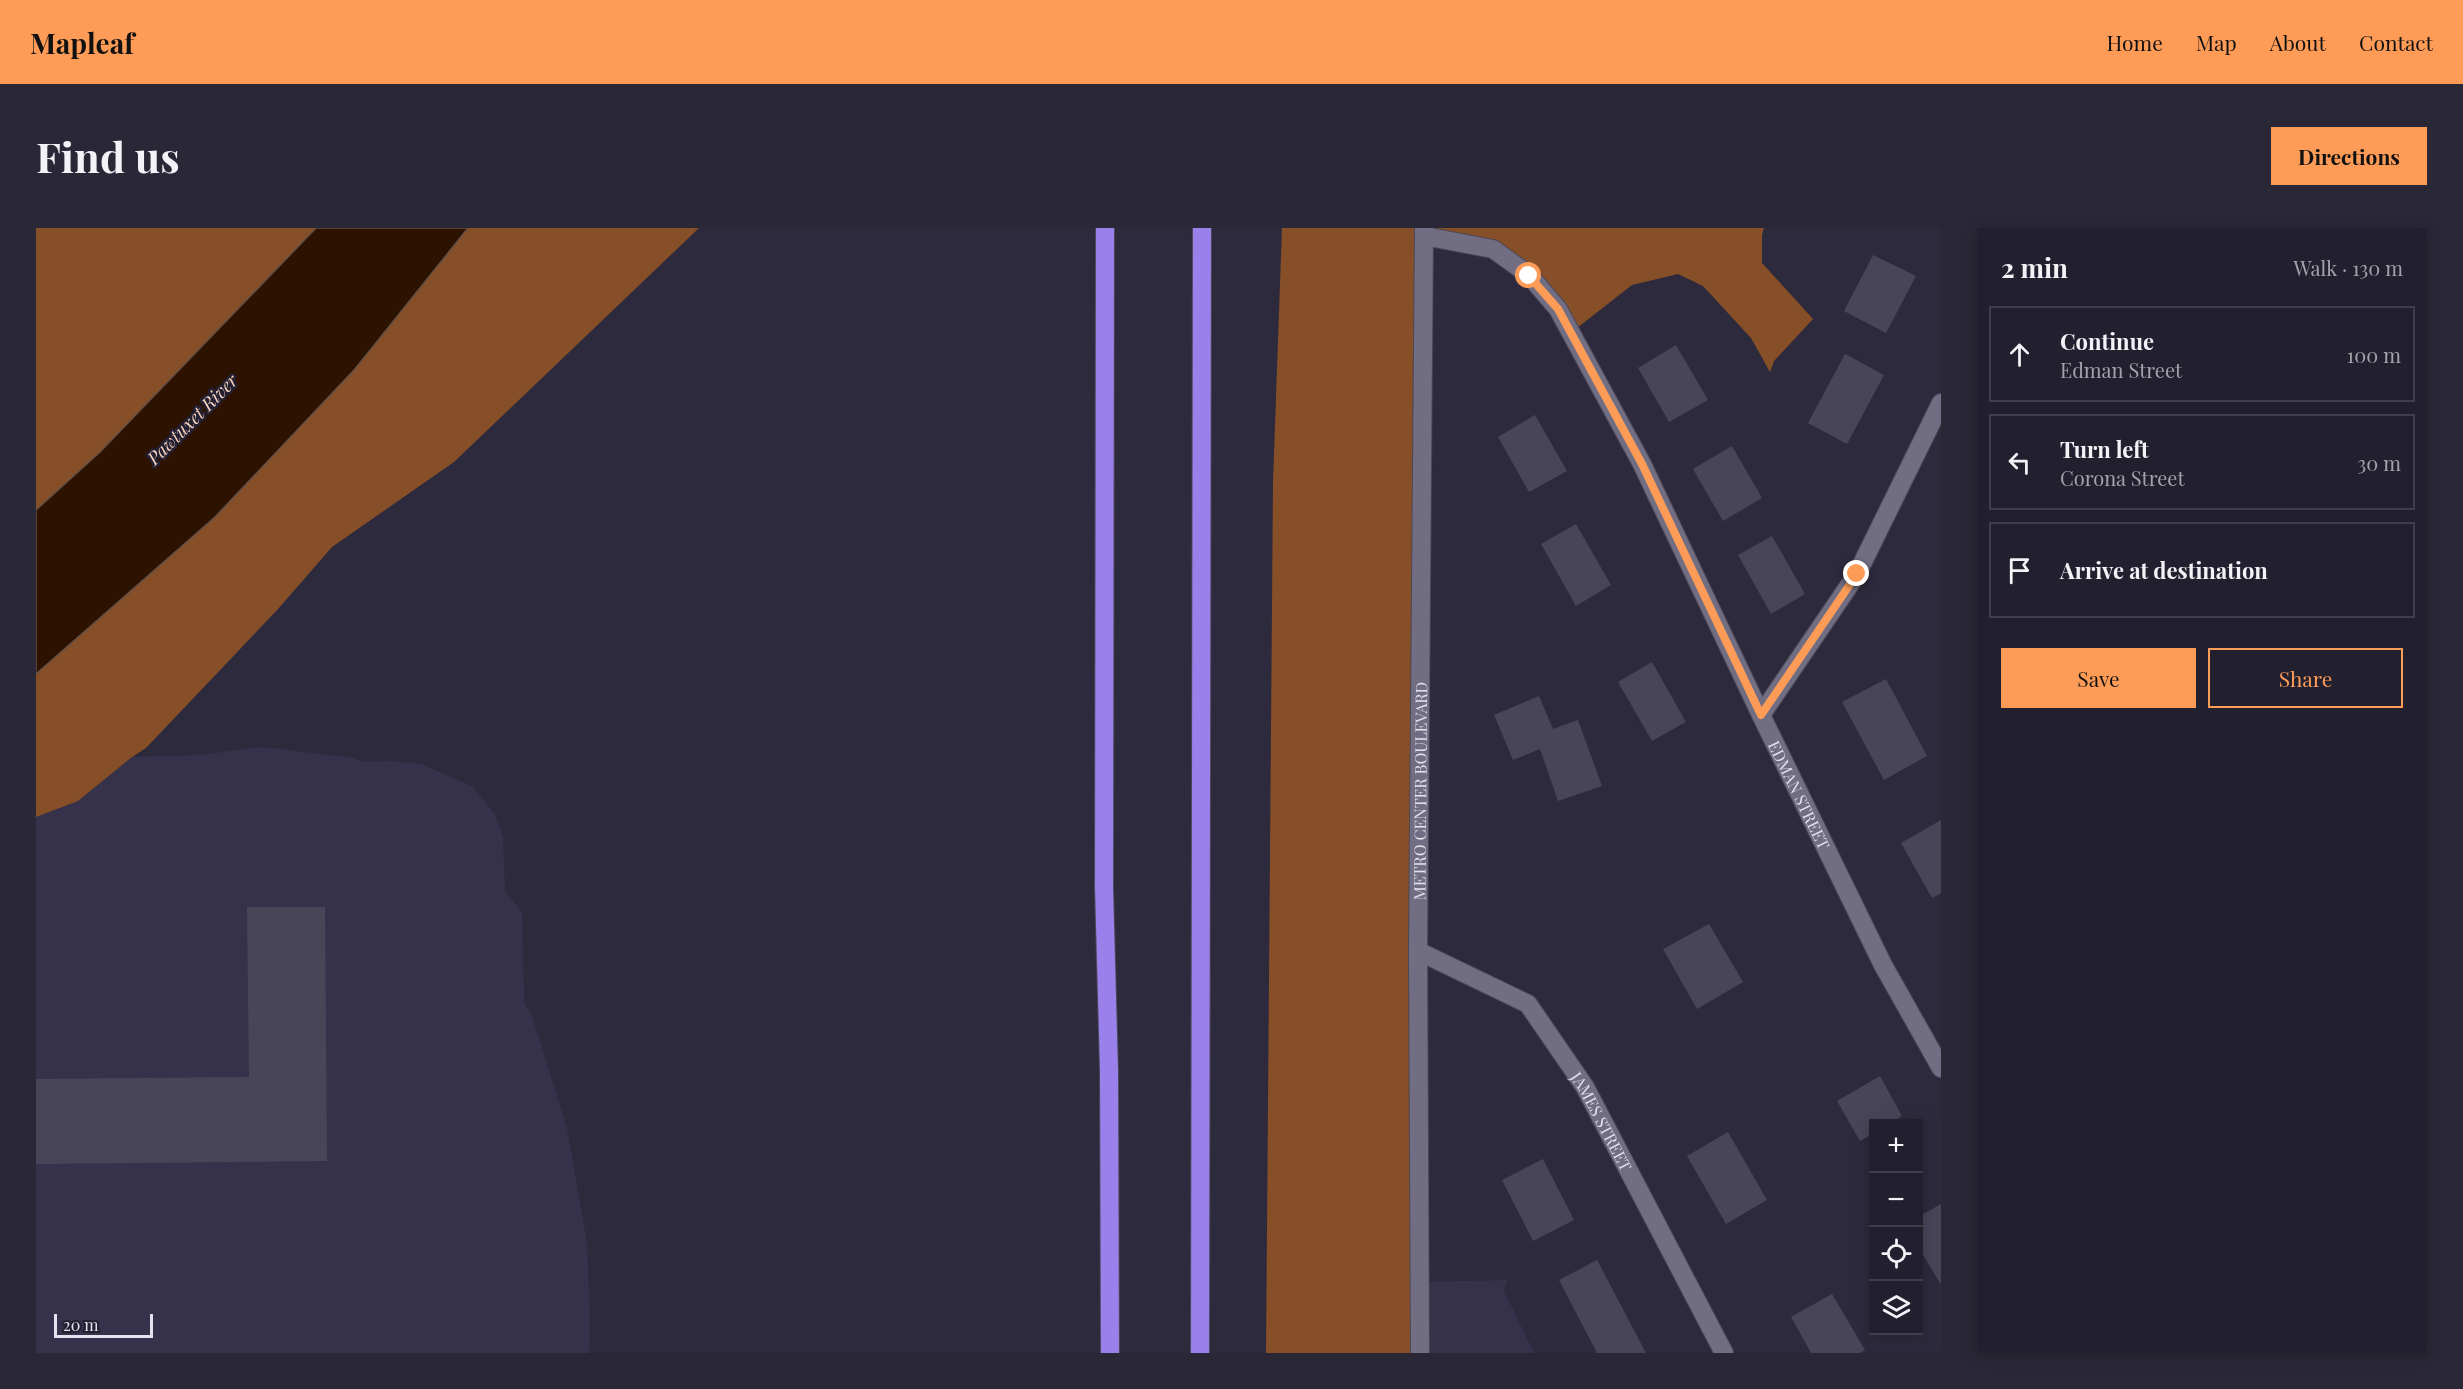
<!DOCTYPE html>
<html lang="en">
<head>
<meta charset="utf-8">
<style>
	body { margin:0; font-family:"Playfair Display",serif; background:#2a2836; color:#f1f3f6 }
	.controls { position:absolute; right:18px; bottom:18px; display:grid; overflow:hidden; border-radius:0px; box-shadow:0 3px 15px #0003 }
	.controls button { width:54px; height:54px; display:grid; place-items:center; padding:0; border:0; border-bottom:2px solid #3f3e4a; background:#22202e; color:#f1f3f6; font:30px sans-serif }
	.scale { position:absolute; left:18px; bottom:15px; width:99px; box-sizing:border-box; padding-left:6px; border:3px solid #e4e2ee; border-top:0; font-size:16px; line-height:21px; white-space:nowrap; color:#e4e2ee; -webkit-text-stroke:4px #242032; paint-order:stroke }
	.stop { position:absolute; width:18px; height:18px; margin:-14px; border:4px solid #fe9c57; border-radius:50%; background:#fff }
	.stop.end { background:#fe9c57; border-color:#fff; box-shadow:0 2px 6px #0008 }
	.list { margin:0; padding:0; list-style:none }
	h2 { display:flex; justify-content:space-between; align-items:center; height:78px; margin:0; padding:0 24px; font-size:26px }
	h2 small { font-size:20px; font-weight:400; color:#a2a3aa }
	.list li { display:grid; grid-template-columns:39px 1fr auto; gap:18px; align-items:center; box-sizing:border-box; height:96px; margin:0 12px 12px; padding:0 12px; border:2px solid #3f3e4a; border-radius:0px }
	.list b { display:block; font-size:22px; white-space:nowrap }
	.list p { margin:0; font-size:20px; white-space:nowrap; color:#a2a3aa }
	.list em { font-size:20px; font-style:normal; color:#a2a3aa }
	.actions { display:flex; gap:12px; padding:18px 24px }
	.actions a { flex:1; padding:14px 0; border:2px solid #fe9c57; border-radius:0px; text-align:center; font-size:21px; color:#fe9c57 }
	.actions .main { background:#fe9c57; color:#111 }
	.icon { flex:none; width:33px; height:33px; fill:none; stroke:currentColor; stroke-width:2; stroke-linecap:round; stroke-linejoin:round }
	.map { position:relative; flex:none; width:1905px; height:1125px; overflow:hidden; border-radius:0px }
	header { display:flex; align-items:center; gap:36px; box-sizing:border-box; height:84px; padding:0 30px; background:#fe9c57; color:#111 }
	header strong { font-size:28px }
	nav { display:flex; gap:33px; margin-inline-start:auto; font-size:21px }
	.intro { display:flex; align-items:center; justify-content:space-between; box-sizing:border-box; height:144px; padding:0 36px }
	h1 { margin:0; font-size:42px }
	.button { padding:15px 27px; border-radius:0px; background:#fe9c57; color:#111; font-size:21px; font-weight:700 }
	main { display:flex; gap:36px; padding:0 36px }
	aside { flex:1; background:#22202e; border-radius:0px; box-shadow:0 3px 15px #0003 }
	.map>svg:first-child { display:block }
	.built { fill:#37324b }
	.forest { fill:#874f27 }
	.water { fill:#2d1200; stroke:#645047; stroke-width:1.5 }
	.building { fill:#494559 }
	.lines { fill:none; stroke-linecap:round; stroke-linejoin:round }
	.minor-casing { stroke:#4c4858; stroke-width:20 }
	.highway-casing { stroke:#4c4858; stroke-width:20 }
	.minor { stroke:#716e83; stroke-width:18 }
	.highway { stroke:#9a80eb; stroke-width:18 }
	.route { stroke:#fe9c57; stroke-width:8 }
	.labels { text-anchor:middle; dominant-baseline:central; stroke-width:5; stroke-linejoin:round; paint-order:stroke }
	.street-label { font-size:16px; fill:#e4e2ee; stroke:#242032 }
	.water-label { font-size:18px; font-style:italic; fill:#f7d4be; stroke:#242032 }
</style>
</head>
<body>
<header>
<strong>Mapleaf</strong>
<nav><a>Home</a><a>Map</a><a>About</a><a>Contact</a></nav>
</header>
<div class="intro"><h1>Find us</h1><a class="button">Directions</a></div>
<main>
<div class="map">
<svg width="1905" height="1125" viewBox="0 0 1905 1125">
	<rect width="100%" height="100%" fill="#2e2a3d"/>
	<!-- built -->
	<path class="built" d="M 226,519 L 318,530 L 327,534 L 356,533 L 385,536 L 436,558 L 459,586 L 467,610 L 469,663 L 486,684 L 488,775 L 496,788 L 531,900 L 551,1015 L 554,1094 L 553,1125 L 0,1125 L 0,589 L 42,573 L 96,529 L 164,527 Z
		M 1471,1052 L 1468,1063 L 1498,1125 L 1385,1125 L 1388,1054 Z"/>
	<!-- forest -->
	<path class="forest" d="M 0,0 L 280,0 L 64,224 L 0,282 Z
		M 432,0 L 663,0 L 418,234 L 296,319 L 242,381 L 110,520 L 96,529 L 42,573 L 0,589 L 0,446 L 179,289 L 319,141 Z
		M 1246,0 L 1728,0 L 1726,7 L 1726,35 L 1777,91 L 1738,133 L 1734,144 L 1715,110 L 1667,58 L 1642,46 L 1596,57 L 1541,100 L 1459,19 L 1389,7 L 1385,1125 L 1230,1125 L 1237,254 Z"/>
	<!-- water -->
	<path class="water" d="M 280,0 L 432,0 L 319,141 L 179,289 L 0,446 L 0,282 L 64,224 Z"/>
	<!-- building -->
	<path class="building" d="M 1837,27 L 1880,48 L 1850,105 L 1808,83 Z
		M 1640,117 L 1672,172 L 1633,194 L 1602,140 Z
		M 1809,126 L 1848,147 L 1811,216 L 1772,195 Z
		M 1499,187 L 1531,243 L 1493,264 L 1462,209 Z
		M 1696,218 L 1726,270 L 1687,293 L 1657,241 Z
		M 1540,296 L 1575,357 L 1540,378 L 1505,316 Z
		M 1736,308 L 1769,366 L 1735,386 L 1702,327 Z
		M 1616,434 L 1650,494 L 1616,513 L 1582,454 Z
		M 1850,451 L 1891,528 L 1848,552 L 1806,474 Z
		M 1503,468 L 1517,501 L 1542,492 L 1566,558 L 1522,573 L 1504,521 L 1477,532 L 1458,487 Z
		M 1905,592 L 1905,665 L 1896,670 L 1865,615 Z
		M 211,679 L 289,679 L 291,933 L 0,936 L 0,851 L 213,849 Z
		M 1673,696 L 1707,754 L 1661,781 L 1627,721 Z
		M 1844,848 L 1866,888 L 1853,896 L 1838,896 L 1838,905 L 1824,913 L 1801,873 Z
		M 1692,904 L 1731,972 L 1690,996 L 1651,928 Z
		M 1507,931 L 1538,992 L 1497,1013 L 1466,952 Z
		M 1905,976 L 1905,1057 L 1882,1018 L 1882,989 Z
		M 1561,1032 L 1610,1125 L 1561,1125 L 1523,1052 Z
		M 1796,1066 L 1829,1122 L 1824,1125 L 1775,1125 L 1755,1089 Z"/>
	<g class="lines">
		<defs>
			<g id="minor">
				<path id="s1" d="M 1388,8 L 1457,21 L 1493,47 L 1522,81 L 1606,236 L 1725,487 L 1847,737 L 1905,840"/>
				<path d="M 1725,487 L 1821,346 L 1905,175"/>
				<path id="s2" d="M 1382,723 L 1492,776 L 1549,859 L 1688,1125"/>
				<path id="s3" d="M 1384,1125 L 1382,723 L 1388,0"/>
			</g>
			<path id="highway" d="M 1069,0 L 1068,659 L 1073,843 L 1074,1125
				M 1164,1125 L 1166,0"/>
		</defs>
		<!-- minor casing -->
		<use href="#minor" class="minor-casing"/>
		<!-- highway casing -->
		<use href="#highway" class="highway-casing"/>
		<!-- minor -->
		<use href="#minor" class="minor"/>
		<!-- highway -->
		<use href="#highway" class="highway"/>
	</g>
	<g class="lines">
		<!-- route -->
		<path class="route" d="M 1493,48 L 1522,81 L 1606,236 L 1725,487 L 1821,346"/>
	</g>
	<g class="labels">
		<!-- street labels -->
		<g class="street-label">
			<text stroke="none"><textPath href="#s3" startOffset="562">METRO CENTER BOULEVARD</textPath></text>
			<text stroke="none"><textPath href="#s1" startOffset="702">EDMAN STREET</textPath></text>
			<text stroke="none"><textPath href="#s2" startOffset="261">JAMES STREET</textPath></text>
		</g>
		<!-- water labels -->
		<g class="water-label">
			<text transform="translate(156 191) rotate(-45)">Pawtuxet River</text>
		</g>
	</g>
</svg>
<div class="controls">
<button>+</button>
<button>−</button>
<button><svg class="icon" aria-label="locate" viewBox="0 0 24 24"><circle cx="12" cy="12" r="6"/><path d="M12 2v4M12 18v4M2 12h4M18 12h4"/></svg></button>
<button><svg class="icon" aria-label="layers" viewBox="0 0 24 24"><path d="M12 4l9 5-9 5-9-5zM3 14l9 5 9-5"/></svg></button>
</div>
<div class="scale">20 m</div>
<div class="stop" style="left:1493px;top:48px"></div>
<div class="stop end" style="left:1821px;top:346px"></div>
</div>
<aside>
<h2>2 min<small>Walk · 130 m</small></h2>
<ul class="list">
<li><svg class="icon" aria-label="ahead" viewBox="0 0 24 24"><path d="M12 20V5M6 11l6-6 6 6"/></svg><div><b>Continue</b><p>Edman Street</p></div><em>100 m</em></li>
<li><svg class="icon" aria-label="left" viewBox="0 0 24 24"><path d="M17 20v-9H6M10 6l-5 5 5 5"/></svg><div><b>Turn left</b><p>Corona Street</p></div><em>30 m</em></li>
<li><svg class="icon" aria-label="arrive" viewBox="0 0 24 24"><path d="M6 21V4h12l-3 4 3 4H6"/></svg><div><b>Arrive at destination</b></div></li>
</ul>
<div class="actions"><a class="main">Save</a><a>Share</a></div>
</aside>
</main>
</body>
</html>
